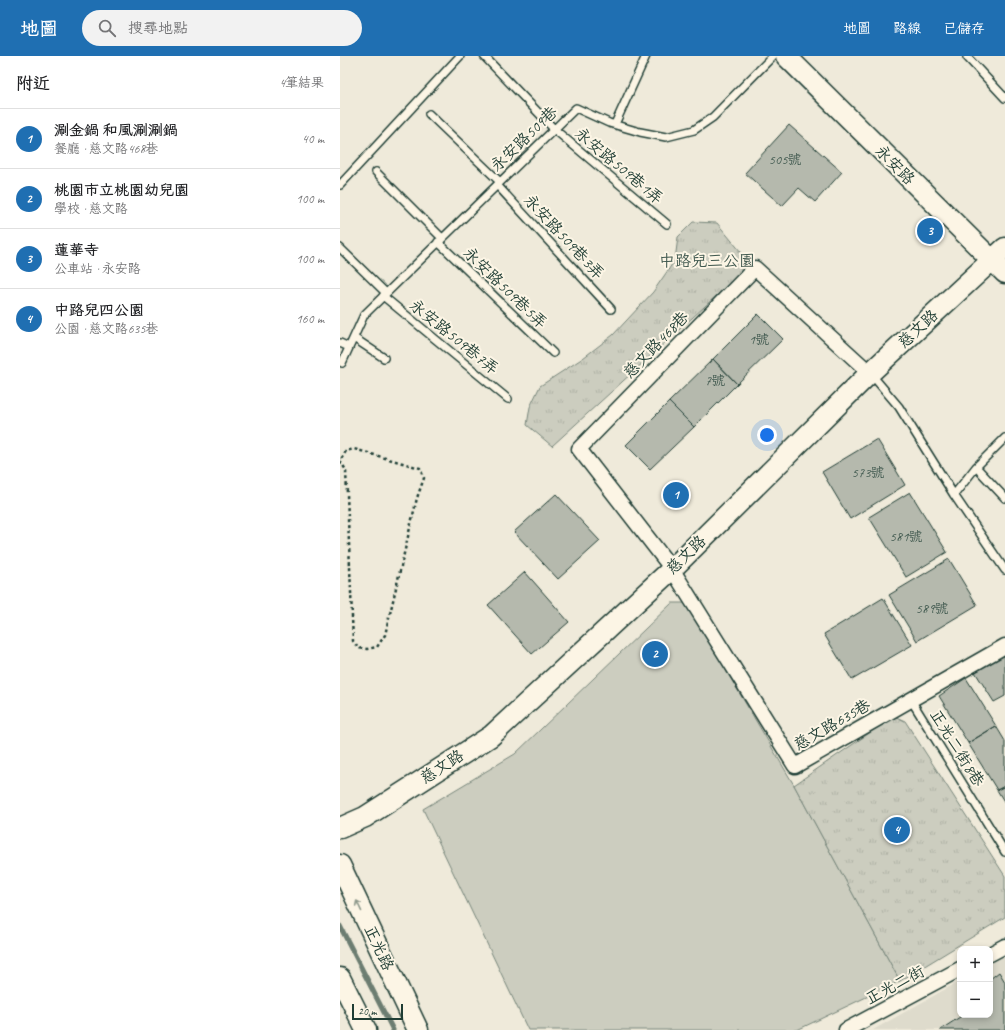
<!DOCTYPE html>
<html lang="zh-TW">
<head>
<meta charset="utf-8">
<style>
	body { margin:0; font-family:Caveat,"LXGW WenKai TC",sans-serif; background:#f2f2f2; color:#202124 }
	.controls { position:absolute; right:12px; bottom:12px; display:grid; overflow:hidden; border-radius:8px; box-shadow:0 2px 6px #0003 }
	.controls button { width:36px; height:36px; display:grid; place-items:center; padding:0; border:0; border-bottom:1px solid #e0e0e0; background:#fff; color:#202124; font:20px sans-serif }
	.scale { position:absolute; left:12px; bottom:10px; width:51px; box-sizing:border-box; padding-left:4px; border:2px solid #1f3d34; border-top:0; font-size:11px; line-height:14px; white-space:nowrap; color:#1f3d34; -webkit-text-stroke:3px #fcf5e5; paint-order:stroke }
	.you { position:absolute; left:427px; top:379px; width:14px; height:14px; margin:-10px; border:3px solid #fff; border-radius:50%; background:#1a73e8; box-shadow:0 0 0 6px #1a73e833 }
	.badge { display:grid; place-items:center; width:26px; height:26px; border-radius:50%; background:#1f6fb2; color:#fff; font-size:13px; font-weight:700 }
	.pin { position:absolute; translate:-50% -50%; border:2px solid #fff; box-shadow:0 1px 4px #0006 }
	.list { margin:0; padding:0; list-style:none }
	h2 { display:flex; justify-content:space-between; align-items:center; height:52px; margin:0; padding:0 16px; font-size:17px }
	h2 small { font-size:13px; font-weight:400; color:#757577 }
	.list li { display:grid; grid-template-columns:26px 1fr auto; gap:12px; align-items:center; box-sizing:border-box; height:60px; padding:0 16px; border-top:1px solid #e0e0e0 }
	.list b { display:block; font-size:15px; white-space:nowrap }
	.list p { margin:0; font-size:13px; white-space:nowrap; color:#757577 }
	.list em { font-size:13px; font-style:normal; color:#757577 }
	.icon { flex:none; width:22px; height:22px; fill:none; stroke:currentColor; stroke-width:2; stroke-linecap:round; stroke-linejoin:round }
	.map { position:relative; flex:none; width:665px; height:974px; overflow:hidden }
	header { display:flex; align-items:center; gap:24px; box-sizing:border-box; height:56px; padding:0 20px; background:#1f6fb2; color:#fff }
	header strong { font-size:19px }
	nav { display:flex; gap:22px; margin-inline-start:auto; font-size:14px }
	.search { width:280px; height:36px; background:#f2f2f2; display:flex; align-items:center; gap:10px; box-sizing:border-box; padding:0 14px; border-radius:22px; color:#757577; font-size:15px }
	main { display:flex }
	aside { flex:1; background:#fff }
	.map>svg:first-child { display:block }
	.built { fill:#dedbcc }
	.green { fill:#cccdbf; stroke:#76857a }
	.park { fill:url(#park-tufts); stroke:#76857a }
	.lines { fill:none; stroke-linecap:round; stroke-linejoin:round }
	.stream { stroke:#6c7d71; stroke-width:5 }
	.building { fill:#b5b9ad; stroke:#1f3d34 }
	.lane-casing { stroke:#1f3d34; stroke-width:10 }
	.street-casing { stroke:#1f3d34; stroke-width:17 }
	.secondary-casing { stroke:#1f3d34; stroke-width:23 }
	.path { stroke:#1f3d34; stroke-width:2.5; stroke-dasharray:3 3; stroke-linecap:butt }
	.lane { stroke:#fcf5e5; stroke-width:7 }
	.street { stroke:#fcf5e5; stroke-width:14 }
	.secondary { stroke:#fcf5e5; stroke-width:20 }
	.oneway { stroke:#8e998c }
	.labels { text-anchor:middle; dominant-baseline:central; stroke-width:4; stroke-linejoin:round; paint-order:stroke }
	.number-label { font-size:14px; fill:#445c52 }
	.street-label { font-size:16px; fill:#1f3d34; stroke:#fcf5e5 }
	.park-label { font-size:16px; fill:#425a50; stroke:#fcf5e5 }
</style>
</head>
<body>
<header>
<strong>地圖</strong>
<div class="search"><svg class="icon" aria-label="search" viewBox="0 0 24 24"><circle cx="10" cy="10" r="6"/><path d="M15 15l6 6"/></svg>搜尋地點</div>
<nav><a>地圖</a><a>路線</a><a>已儲存</a></nav>
</header>
<main>
<aside>
<h2>附近<small>4筆結果</small></h2>
<ul class="list">
<li><span class="badge">1</span><div><b>涮金鍋 和風涮涮鍋</b><p>餐廳 · 慈文路468巷</p></div><em>40 m</em></li>
<li><span class="badge">2</span><div><b>桃園市立桃園幼兒園</b><p>學校 · 慈文路</p></div><em>100 m</em></li>
<li><span class="badge">3</span><div><b>蓮華寺</b><p>公車站 · 永安路</p></div><em>100 m</em></li>
<li><span class="badge">4</span><div><b>中路兒四公園</b><p>公園 · 慈文路635巷</p></div><em>160 m</em></li>
</ul>
</aside>
<div class="map">
<svg width="665" height="974" viewBox="0 0 665 974">
	<defs>
		<pattern id="park-tufts" width="24" height="20" patternUnits="userSpaceOnUse"><rect width="24" height="20" fill="#cccdbf"/><path d="M3 7l-1-3M5 7V3M7 7l1-3M15 17l-1-3M17 17v-4M19 17l1-3" fill="none" stroke="#afb1a5"/></pattern>
	</defs>
	<rect width="100%" height="100%" fill="#efeada"/>
	<filter id="ink" filterUnits="userSpaceOnUse"><feTurbulence type="fractalNoise" baseFrequency=".025" numOctaves="2"/><feDisplacementMap in="SourceGraphic" scale="8" xChannelSelector="R" yChannelSelector="G"/><feConvolveMatrix kernelMatrix="1 2 1 2 8 2 1 2 1" color-interpolation-filters="sRGB"/></filter>
	<g filter="url(#ink)">
		<!-- built -->
		<path class="built" d="M 665,899 L 665,974 L 533,974 L 620,925 L 620,959 L 650,959 L 650,908 Z"/>
		<!-- green -->
		<path class="green" d="M 332,547 L 346,547 L 454,729 L 560,925 L 457,974 L 188,974 L 83,753 L 175,698 Z"/>
		<!-- park -->
		<path class="park" d="M 353,166 L 377,167 L 411,208 L 212,390 L 187,369 L 190,351 L 200,330 L 243,302 L 273,279 L 313,236 L 335,204 L 338,181 Z
			M 554,660 L 565,665 L 665,820 L 665,861 L 560,925 L 454,729 Z"/>
		<g class="lines">
			<!-- stream -->
			<path class="stream" d="M 0,870 L 53,974"/>
		</g>
		<!-- building -->
		<path class="building" d="M 449,69 L 502,116 L 475,146 L 459,132 L 442,150 L 405,117 Z
			M 418,258 L 443,283 L 397,328 L 373,303 Z
			M 373,303 L 397,328 L 354,371 L 329,346 Z
			M 329,346 L 354,371 L 310,413 L 286,389 Z
			M 537,383 L 565,429 L 510,463 L 482,416 Z
			M 570,436 L 607,496 L 566,521 L 529,461 Z
			M 216,438 L 260,485 L 218,523 L 174,476 Z
			M 609,503 L 637,549 L 577,585 L 549,539 Z
			M 185,516 L 229,566 L 192,598 L 148,549 Z
			M 543,542 L 572,589 L 512,624 L 484,578 Z
			M 665,598 L 665,640 L 654,646 L 635,616 Z
			M 626,622 L 656,670 L 628,687 L 599,640 Z
			M 656,670 L 665,685 L 665,730 L 657,734 L 628,687 Z
			M 665,730 L 665,747 L 657,734 Z
			M 659,916 L 665,926 L 665,974 L 600,974 L 623,959 L 650,959 L 650,923 Z"/>
		<g class="lines">
			<defs>
				<path id="lane" d="M 144,0 L 214,73 L 327,168
					M 627,1 L 665,42
					M 89,58 L 160,126
					M 275,68 L 306,0
					M 36,116 L 102,182
					M 0,129 L 120,0
					M 157,129 L 271,253
					M 98,186 L 213,297
					M 0,192 L 46,237
					M 43,240 L 168,343
					M 14,282 L 44,302
					M 0,287 L 9,291
					M 2,307 L 24,259 L 236,52 L 269,67 L 300,76 L 326,81 L 354,74 L 373,61 L 433,0
					M 531,318 L 559,351 L 614,439 L 665,514
					M 636,411 L 665,442
					M 614,439 L 636,411 L 665,382
					M 571,644 L 665,796"/>
				<path id="street" d="M 530,317 L 415,212 L 239,393 L 332,513 L 455,710 L 665,590
					M 650,898 L 665,890
					M 506,974 L 620,913"/>
				<path id="secondary" d="M 446,0 L 665,217
					M 0,772 L 25,761 L 151,680 L 332,513 L 530,317 L 665,192
					M 0,809 L 78,974
					M 0,922 L 26,974"/>
			</defs>
			<!-- lane casing -->
			<use href="#lane" class="lane-casing"/>
			<!-- street casing -->
			<use href="#street" class="street-casing"/>
			<!-- secondary casing -->
			<use href="#secondary" class="secondary-casing"/>
			<!-- path -->
			<path class="path" d="M 0,405 L 6,414 L 13,585 L 18,592 L 27,593 L 37,591 L 45,579 L 77,442 L 84,422 L 80,412 L 14,393 L 6,395 L 0,405"/>
			<!-- lane -->
			<use href="#lane" class="lane"/>
			<!-- street -->
			<use href="#street" class="street"/>
			<!-- secondary -->
			<use href="#secondary" class="secondary"/>
		</g>
		<!-- one-way arrows -->
		<defs><path id="oneway-shaft" d="M-6 0H5M1.5-3L5.5 0L1.5 3" fill="none" stroke-width="1.6" stroke-linecap="round" stroke-linejoin="round"/></defs>
		<use class="oneway" href="#oneway-shaft" transform="translate(19 850) rotate(-115)"/>
	</g>
	<g class="labels">
		<!-- number labels -->
		<g class="number-label">
			<text x="445" y="103">505號</text>
			<text x="419" y="283">1號</text>
			<text x="375" y="324">7號</text>
			<text x="528" y="416">573號</text>
			<text x="566" y="480">581號</text>
			<text x="592" y="552">589號</text>
		</g>
		<!-- street labels -->
		<g class="street-label">
			<text transform="translate(184 83) rotate(-44)">永安路509巷</text>
			<text transform="translate(555 109) rotate(45)">永安路</text>
			<text transform="translate(279 110) rotate(40)">永安路509巷1弄</text>
			<text transform="translate(224 181) rotate(47)">永安路509巷3弄</text>
			<text transform="translate(165 232) rotate(44)">永安路509巷5弄</text>
			<text transform="translate(578 273) rotate(-43)">慈文路</text>
			<text transform="translate(114 281) rotate(39)">永安路509巷7弄</text>
			<text transform="translate(316 289) rotate(-46)">慈文路468巷</text>
			<text transform="translate(346 499) rotate(-44)">慈文路</text>
			<text transform="translate(492 669) rotate(-30)">慈文路635巷</text>
			<text transform="translate(617 692) rotate(58)">正光二街8巷</text>
			<text transform="translate(102 711) rotate(-33)">慈文路</text>
			<text transform="translate(39 892) rotate(65)">正光路</text>
			<text transform="translate(555 929) rotate(-28)">正光二街</text>
		</g>
		<!-- park labels -->
		<g class="park-label">
			<text x="367" y="205">中路兒三公園</text>
		</g>
	</g>
</svg>
<div class="controls">
<button>+</button>
<button>−</button>
</div>
<div class="scale">20 m</div>
<div class="you"></div>
<div class="pin badge" style="left:336px;top:439px">1</div>
<div class="pin badge" style="left:315px;top:598px">2</div>
<div class="pin badge" style="left:590px;top:175px">3</div>
<div class="pin badge" style="left:557px;top:774px">4</div>
</div>
</main>
</body>
</html>
